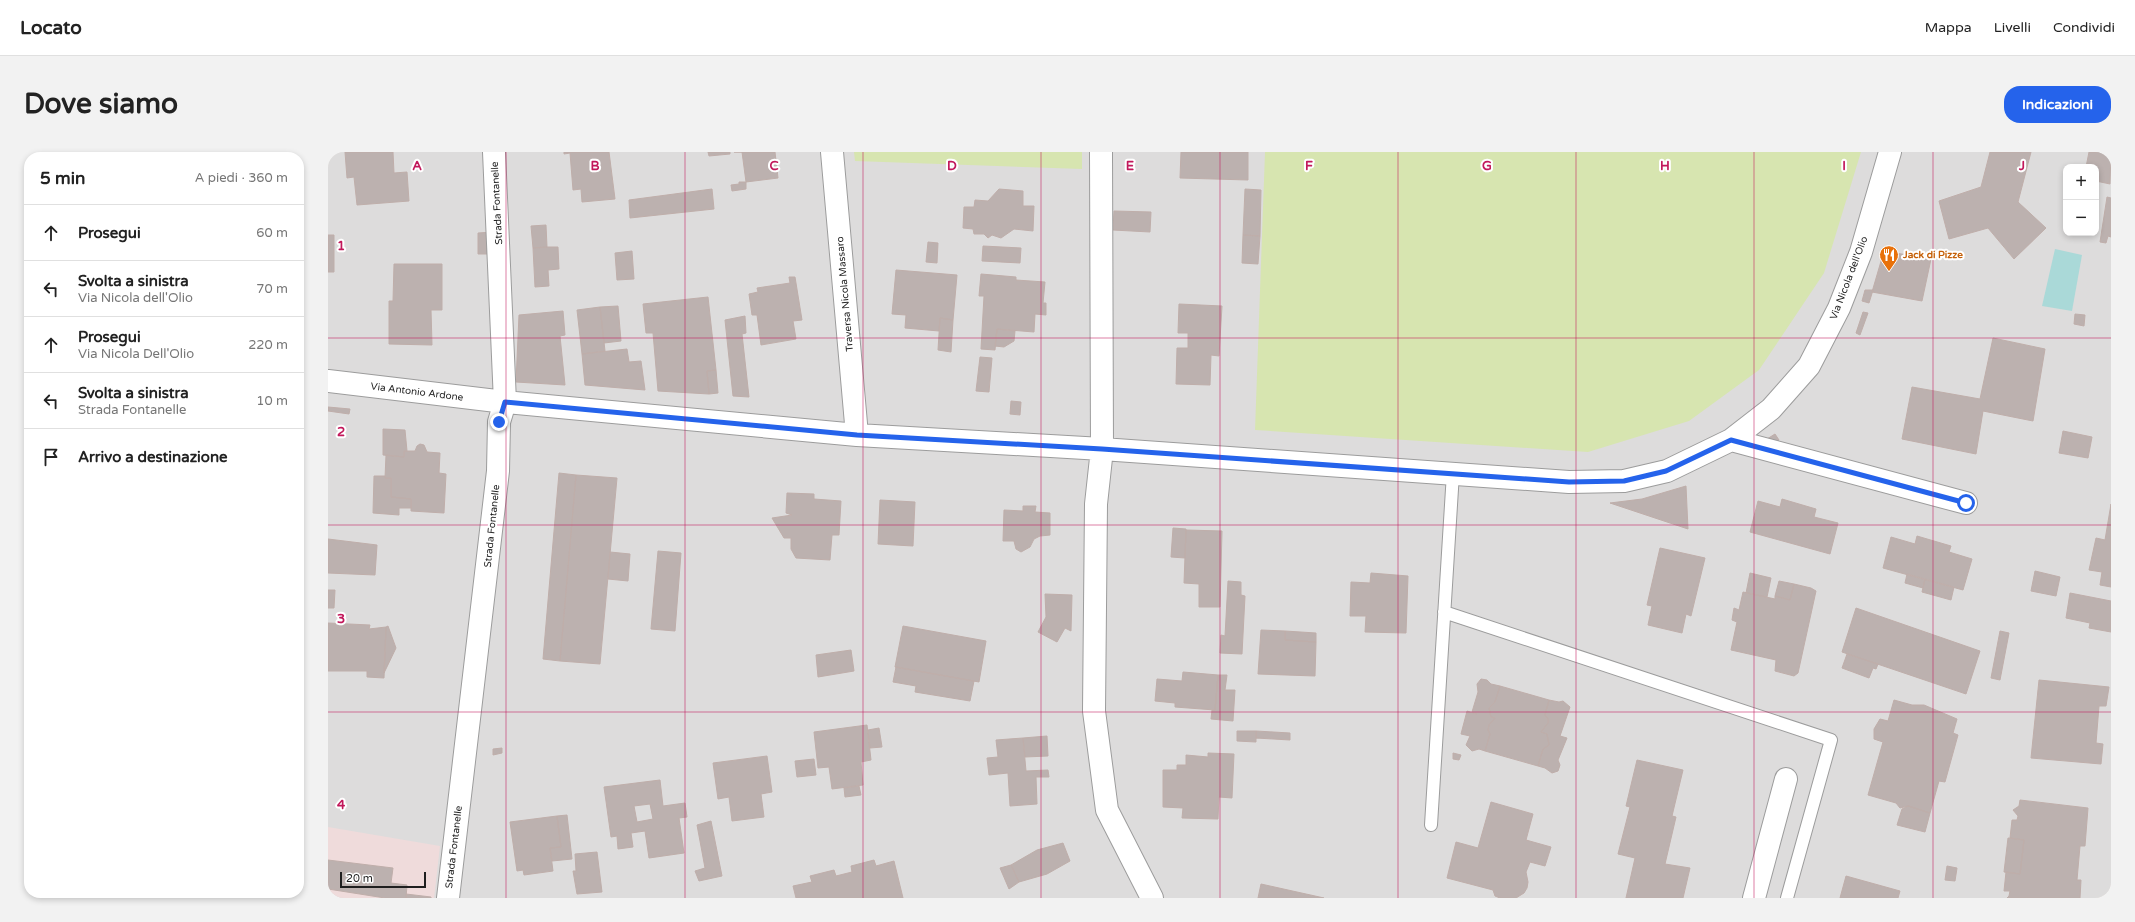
<!DOCTYPE html>
<html lang="it">
<head>
<meta charset="utf-8">
<style>
	body { margin:0; font-family:"Varela Round",sans-serif; background:#f2f2f2; color:#222 }
	.controls { position:absolute; right:12px; top:12px; display:grid; overflow:hidden; border-radius:8px; box-shadow:0 2px 6px #0003 }
	.controls button { width:36px; height:36px; display:grid; place-items:center; padding:0; border:0; border-bottom:1px solid #e0e0e0; background:#fff; color:#222; font:20px sans-serif }
	.scale { position:absolute; left:12px; bottom:10px; width:86px; box-sizing:border-box; padding-left:4px; border:2px solid #1f1f1f; border-top:0; font-size:11px; line-height:14px; white-space:nowrap; color:#1f1f1f; -webkit-text-stroke:3px #fff; paint-order:stroke }
	.stop { position:absolute; width:12px; height:12px; margin:-9px; border:3px solid #2563eb; border-radius:50%; background:#fff }
	.stop.end { background:#2563eb; border-color:#fff; box-shadow:0 1px 4px #0008 }
	.list { margin:0; padding:0; list-style:none }
	h2 { display:flex; justify-content:space-between; align-items:center; height:52px; margin:0; padding:0 16px; font-size:17px }
	h2 small { font-size:13px; font-weight:400; color:#767676 }
	.list li { display:grid; grid-template-columns:26px 1fr auto; gap:12px; align-items:center; box-sizing:border-box; height:56px; padding:0 16px; border-top:1px solid #e0e0e0 }
	.list b { display:block; font-size:15px; white-space:nowrap }
	.list p { margin:0; font-size:13px; white-space:nowrap; color:#767676 }
	.list em { font-size:13px; font-style:normal; color:#767676 }
	.icon { flex:none; width:22px; height:22px; fill:none; stroke:currentColor; stroke-width:2; stroke-linecap:round; stroke-linejoin:round }
	.map { position:relative; flex:none; width:1783px; height:746px; overflow:hidden; border-radius:16px }
	header { display:flex; align-items:center; gap:24px; box-sizing:border-box; height:56px; padding:0 20px; background:#fff; border-bottom:1px solid #e0e0e0 }
	header strong { font-size:19px }
	nav { display:flex; gap:22px; margin-inline-start:auto; font-size:14px }
	.intro { display:flex; align-items:center; justify-content:space-between; box-sizing:border-box; height:96px; padding:0 24px }
	h1 { margin:0; font-size:28px }
	.button { padding:10px 18px; border-radius:16px; background:#2563eb; color:#fff; font-size:14px; font-weight:700 }
	main { display:flex; gap:24px; padding:0 24px }
	aside { flex:1; background:#fff; border-radius:16px; box-shadow:0 2px 6px #0003 }
	.map>svg:first-child { display:block }
	.residential { fill:#dddcdc; fill-rule:evenodd }
	.military { fill:#efdbdb }
	.grass { fill:#d7e5b0 }
	.water { fill:#aad9d8 }
	.building { fill:#bcb1af; stroke:#bfaeaa; fill-rule:evenodd }
	.lines { fill:none; stroke-linecap:round; stroke-linejoin:round }
	.service-casing { stroke:#9c9c9c; stroke-width:14 }
	.minor-casing { stroke:#9c9c9c; stroke-width:24 }
	.service { stroke:#fff; stroke-width:12 }
	.minor { stroke:#fff; stroke-width:22 }
	.route { stroke:#2563eb; stroke-width:5 }
	.grid { fill:none; stroke:#c2185b; stroke-width:1; stroke-opacity:0.55 }
	.labels { text-anchor:middle; dominant-baseline:central; stroke-width:4; stroke-linejoin:round; paint-order:stroke }
	.street-label { font-size:10px; fill:#1f1f1f; stroke:#fff }
	.food-label { font-size:10px; font-weight:bold; fill:#c56008; stroke:#fff; text-anchor:start }
	.grid-label { font-size:13px; text-anchor:middle; font-weight:bold; fill:#c2185b; stroke:#fff; stroke-width:4; stroke-linejoin:round; paint-order:stroke }
</style>
</head>
<body>
<header>
<strong>Locato</strong>
<nav><a>Mappa</a><a>Livelli</a><a>Condividi</a></nav>
</header>
<div class="intro"><h1>Dove siamo</h1><a class="button">Indicazioni</a></div>
<main>
<aside>
<h2>5 min<small>A piedi · 360 m</small></h2>
<ul class="list">
<li><svg class="icon" aria-label="ahead" viewBox="0 0 24 24"><path d="M12 20V5M6 11l6-6 6 6"/></svg><div><b>Prosegui</b></div><em>60 m</em></li>
<li><svg class="icon" aria-label="left" viewBox="0 0 24 24"><path d="M17 20v-9H6M10 6l-5 5 5 5"/></svg><div><b>Svolta a sinistra</b><p>Via Nicola dell'Olio</p></div><em>70 m</em></li>
<li><svg class="icon" aria-label="ahead" viewBox="0 0 24 24"><path d="M12 20V5M6 11l6-6 6 6"/></svg><div><b>Prosegui</b><p>Via Nicola Dell'Olio</p></div><em>220 m</em></li>
<li><svg class="icon" aria-label="left" viewBox="0 0 24 24"><path d="M17 20v-9H6M10 6l-5 5 5 5"/></svg><div><b>Svolta a sinistra</b><p>Strada Fontanelle</p></div><em>10 m</em></li>
<li><svg class="icon" aria-label="arrive" viewBox="0 0 24 24"><path d="M6 21V4h12l-3 4 3 4H6"/></svg><div><b>Arrivo a destinazione</b></div></li>
</ul>
</aside>
<div class="map">
<svg width="1783" height="746" viewBox="0 0 1783 746">
	<rect width="100%" height="100%" fill="#efeae6"/>
	<!-- residential -->
	<path class="residential" d="M 0,0 L 1783,0 L 1783,746 L 0,746 ZM 1738,15 L 1768,15 L 1768,81 L 1738,81 Z"/>
	<!-- military -->
	<path class="military" d="M 0,675 L 112,694 L 106,746 L 0,746 Z"/>
	<!-- grass -->
	<path class="grass" d="M 526,0 L 754,0 L 754,17 L 527,9 Z
		M 937,0 L 1533,0 L 1496,121 L 1431,218 L 1361,269 L 1260,300 L 927,278 Z"/>
	<!-- water -->
	<path class="water" d="M 1727,97 L 1754,103 L 1744,159 L 1714,154 Z"/>
	<!-- building -->
	<path class="building" d="M 17,0 L 65,0 L 66,21 L 79,20 L 81,49 L 29,53 L 26,25 L 19,26 Z
		M 236,0 L 281,0 L 287,47 L 254,50 L 253,37 L 245,38 L 242,1 L 236,2 Z
		M 380,0 L 402,0 L 402,2 L 381,4 Z
		M 406,0 L 447,0 L 450,26 L 418,30 L 414,0 Z
		M 853,0 L 920,0 L 920,28 L 852,26 Z
		M 1662,0 L 1703,0 L 1690,50 L 1718,76 L 1686,107 L 1660,76 L 1621,87 L 1611,49 L 1653,35 Z
		M 1761,0 L 1783,0 L 1782,32 L 1768,29 L 1768,15 L 1758,15 Z
		M 411,30 L 418,30 L 418,37 L 404,39 L 403,33 L 411,32 Z
		M 384,37 L 386,57 L 302,66 L 301,48 Z
		M 671,37 L 695,39 L 695,54 L 706,54 L 705,79 L 686,77 L 673,86 L 664,83 L 660,86 L 656,82 L 646,82 L 645,77 L 635,76 L 636,55 L 646,55 L 647,48 L 660,49 Z
		M 917,37 L 933,38 L 932,84 L 915,83 Z
		M 1779,45 L 1783,46 L 1783,85 L 1780,84 L 1778,91 L 1772,90 Z
		M 786,59 L 823,60 L 822,80 L 785,78 Z
		M 218,73 L 219,95 L 205,96 L 203,74 Z
		M 165,80 L 166,102 L 150,102 L 150,81 Z
		M 0,83 L 6,83 L 6,120 L 0,120 Z
		M 915,83 L 932,84 L 930,112 L 914,111 Z
		M 600,90 L 610,91 L 609,111 L 598,110 Z
		M 655,94 L 693,96 L 692,111 L 654,109 Z
		M 219,95 L 230,95 L 231,117 L 220,118 L 221,134 L 207,135 L 205,96 Z
		M 304,99 L 306,127 L 289,128 L 287,101 Z
		M 1556,99 L 1603,107 L 1594,149 L 1544,140 Z
		M 66,112 L 114,112 L 114,158 L 103,158 L 104,193 L 61,192 L 61,149 L 65,149 Z
		M 568,118 L 629,123 L 625,168 L 612,166 L 611,179 L 577,176 L 578,163 L 564,162 Z
		M 653,122 L 688,125 L 688,128 L 717,130 L 715,151 L 718,151 L 718,163 L 707,162 L 706,180 L 669,177 L 667,198 L 653,197 L 656,144 L 651,144 Z
		M 461,125 L 467,125 L 474,168 L 465,169 L 468,187 L 433,193 L 429,163 L 424,163 L 421,142 L 430,140 L 429,136 L 462,131 Z
		M 1537,138 L 1545,138 L 1541,151 L 1534,149 Z
		M 380,145 L 388,218 L 379,219 L 381,242 L 330,239 L 325,181 L 318,181 L 315,152 Z
		M 851,152 L 894,154 L 891,204 L 883,203 L 882,233 L 848,232 L 849,196 L 860,196 L 860,181 L 850,181 Z
		M 290,154 L 293,189 L 276,191 L 272,155 Z
		M 272,155 L 277,199 L 254,202 L 249,158 Z
		M 235,159 L 237,183 L 232,184 L 237,233 L 188,230 L 191,163 Z
		M 1535,160 L 1540,161 L 1532,183 L 1528,181 Z
		M 1747,162 L 1757,163 L 1756,174 L 1746,172 Z
		M 417,164 L 418,181 L 414,182 L 421,245 L 405,244 L 397,168 Z
		M 612,166 L 625,168 L 623,200 L 610,198 Z
		M 669,177 L 687,179 L 686,189 L 676,195 L 667,194 Z
		M 1665,186 L 1717,197 L 1705,269 L 1655,259 L 1648,302 L 1574,287 L 1584,235 L 1652,247 Z
		M 299,197 L 301,210 L 313,209 L 317,238 L 257,233 L 254,202 Z
		M 652,205 L 664,206 L 661,240 L 648,239 Z
		M 388,218 L 390,241 L 381,242 L 379,219 Z
		M 683,249 L 693,250 L 692,263 L 682,262 Z
		M 0,255 L 22,257 L 21,262 L 0,259 Z
		M 55,277 L 77,278 L 79,299 L 76,299 L 76,305 L 55,303 Z
		M 1735,279 L 1764,285 L 1760,306 L 1731,301 Z
		M 1447,282 L 1451,288 L 1443,293 L 1439,287 Z
		M 92,292 L 96,293 L 99,300 L 112,301 L 111,321 L 118,322 L 116,361 L 83,359 L 83,347 L 63,345 L 63,326 L 57,326 L 58,303 L 76,305 L 76,299 L 87,299 L 89,294 Z
		M 231,321 L 248,323 L 232,509 L 215,507 Z
		M 248,323 L 289,326 L 272,512 L 232,509 Z
		M 46,324 L 57,324 L 57,326 L 63,326 L 63,345 L 83,347 L 83,356 L 71,356 L 71,363 L 45,361 Z
		M 1358,334 L 1360,377 L 1282,351 L 1314,347 Z
		M 459,341 L 486,342 L 486,347 L 513,349 L 511,383 L 504,383 L 502,408 L 468,406 L 463,397 L 463,386 L 456,386 L 444,366 L 464,363 L 458,361 Z
		M 1454,347 L 1488,357 L 1486,365 L 1510,371 L 1502,402 L 1422,380 L 1430,349 L 1452,355 Z
		M 552,348 L 587,350 L 585,394 L 550,392 Z
		M 1783,352 L 1783,435 L 1772,433 L 1774,420 L 1761,418 L 1768,386 L 1777,388 Z
		M 695,354 L 708,354 L 707,360 L 722,361 L 722,383 L 712,384 L 706,387 L 702,395 L 693,400 L 688,397 L 686,389 L 675,389 L 676,358 L 695,359 Z
		M 845,376 L 858,377 L 857,406 L 843,405 Z
		M 858,378 L 894,379 L 892,455 L 871,455 L 871,432 L 856,431 Z
		M 1589,384 L 1623,394 L 1621,400 L 1644,407 L 1635,438 L 1555,416 L 1563,385 L 1587,392 Z
		M 0,387 L 49,393 L 47,423 L 0,421 Z
		M 1332,396 L 1377,406 L 1363,464 L 1358,462 L 1354,481 L 1320,473 L 1324,454 L 1319,453 Z
		M 330,399 L 353,401 L 347,479 L 323,477 Z
		M 282,400 L 302,402 L 300,429 L 280,427 Z
		M 1707,419 L 1732,425 L 1728,444 L 1703,439 Z
		M 1043,421 L 1080,424 L 1078,481 L 1037,480 L 1038,464 L 1022,464 L 1023,430 L 1042,431 Z
		M 1422,421 L 1443,426 L 1439,445 L 1418,441 Z
		M 1579,422 L 1597,427 L 1595,436 L 1577,431 Z
		M 1597,427 L 1626,435 L 1623,448 L 1594,440 Z
		M 900,429 L 913,430 L 913,443 L 917,444 L 914,502 L 892,501 L 893,483 L 897,484 Z
		M 1451,429 L 1466,432 L 1462,448 L 1447,444 Z
		M 1466,432 L 1483,436 L 1488,439 L 1470,521 L 1466,524 L 1447,519 L 1448,508 L 1403,498 L 1409,470 L 1404,468 L 1406,456 L 1411,458 L 1415,440 L 1447,447 L 1447,444 L 1462,448 Z
		M 0,438 L 7,438 L 6,456 L 0,456 Z
		M 1742,441 L 1783,449 L 1783,480 L 1761,476 L 1762,471 L 1738,466 Z
		M 717,442 L 744,443 L 743,479 L 737,476 L 729,490 L 710,480 L 718,465 Z
		M 1528,456 L 1652,499 L 1638,542 L 1514,500 Z
		M 0,471 L 42,473 L 41,477 L 58,475 L 56,526 L 39,525 L 39,519 L 0,519 Z
		M 60,474 L 68,496 L 56,521 L 58,475 Z
		M 575,474 L 658,489 L 651,530 L 567,515 Z
		M 933,478 L 957,479 L 957,488 L 988,490 L 987,524 L 930,522 Z
		M 957,479 L 988,481 L 988,490 L 957,488 Z
		M 1672,479 L 1681,481 L 1672,528 L 1663,526 Z
		M 523,498 L 526,519 L 490,525 L 488,503 Z
		M 1519,502 L 1550,512 L 1548,517 L 1545,516 L 1541,526 L 1514,516 Z
		M 568,515 L 646,529 L 642,549 L 587,540 L 588,534 L 565,530 Z
		M 855,520 L 890,523 L 887,558 L 847,555 L 847,551 L 827,549 L 829,527 L 854,529 Z
		M 890,523 L 899,523 L 897,538 L 907,538 L 905,569 L 883,567 L 884,558 L 887,558 Z
		M 1153,527 L 1159,528 L 1163,532 L 1172,534 L 1167,550 L 1161,556 L 1163,565 L 1167,566 L 1161,573 L 1160,578 L 1162,582 L 1157,599 L 1151,597 L 1144,599 L 1138,593 L 1142,584 L 1133,582 L 1139,559 L 1149,562 L 1144,560 L 1150,540 L 1149,532 Z
		M 1711,528 L 1781,535 L 1778,554 L 1771,554 L 1768,591 L 1775,592 L 1773,612 L 1703,606 Z
		M 1172,534 L 1221,548 L 1217,563 L 1220,567 L 1220,571 L 1213,580 L 1219,582 L 1221,593 L 1215,597 L 1210,614 L 1157,599 L 1162,582 L 1160,578 L 1161,573 L 1167,566 L 1163,565 L 1161,556 L 1167,550 Z
		M 1221,548 L 1231,550 L 1235,549 L 1242,555 L 1232,584 L 1239,586 L 1230,608 L 1232,613 L 1230,619 L 1224,621 L 1217,616 L 1210,614 L 1215,597 L 1221,593 L 1219,582 L 1213,580 L 1220,571 L 1220,567 L 1217,563 Z
		M 1566,548 L 1584,553 L 1596,553 L 1629,567 L 1625,581 L 1630,583 L 1617,630 L 1611,629 L 1602,661 L 1580,654 L 1572,656 L 1568,651 L 1540,643 L 1555,590 L 1546,587 L 1546,577 L 1552,567 L 1560,569 Z
		M 539,573 L 543,608 L 533,610 L 535,633 L 504,637 L 501,615 L 490,616 L 486,580 Z
		M 551,576 L 554,595 L 542,596 L 540,578 Z
		M 909,579 L 928,579 L 928,590 L 909,589 Z
		M 928,579 L 962,581 L 962,588 L 928,586 Z
		M 719,584 L 720,604 L 697,605 L 695,586 Z
		M 695,586 L 698,619 L 720,618 L 721,625 L 708,625 L 709,652 L 682,654 L 680,621 L 661,623 L 659,606 L 670,605 L 668,588 Z
		M 174,596 L 174,601 L 165,603 L 165,597 Z
		M 880,601 L 906,602 L 904,646 L 891,645 L 890,667 L 854,666 L 855,656 L 835,655 L 835,618 L 849,618 L 849,613 L 858,613 L 858,603 L 880,605 Z
		M 1125,601 L 1133,603 L 1131,608 L 1125,607 Z
		M 439,604 L 444,640 L 433,642 L 436,665 L 404,669 L 401,645 L 390,647 L 385,611 Z
		M 486,607 L 488,623 L 469,625 L 467,609 Z
		M 1309,608 L 1355,618 L 1344,664 L 1348,665 L 1337,712 L 1362,716 L 1355,746 L 1298,746 L 1307,706 L 1290,702 L 1302,655 L 1298,654 Z
		M 332,628 L 335,654 L 357,651 L 359,665 L 351,666 L 356,701 L 321,706 L 317,679 L 303,681 L 305,695 L 290,697 L 289,684 L 283,685 L 276,635 ZM 322,652 L 325,667 L 309,670 L 306,654 Z
		M 531,634 L 533,643 L 517,645 L 516,636 Z
		M 1692,648 L 1760,656 L 1757,694 L 1752,694 L 1749,728 L 1753,728 L 1752,746 L 1679,746 L 1681,744 L 1682,739 L 1676,739 L 1678,720 L 1692,722 L 1696,688 L 1682,686 L 1684,668 L 1689,668 L 1690,664 L 1685,658 L 1691,654 Z
		M 1163,650 L 1205,662 L 1198,688 L 1223,695 L 1217,714 L 1202,710 L 1198,720 L 1200,730 L 1199,736 L 1196,741 L 1188,746 L 1172,746 L 1167,744 L 1165,738 L 1119,726 L 1128,690 L 1150,696 Z
		M 1580,654 L 1602,661 L 1597,680 L 1569,673 L 1574,657 Z
		M 239,663 L 244,707 L 224,709 L 222,696 L 233,695 L 229,664 Z
		M 229,664 L 233,695 L 222,696 L 225,719 L 196,723 L 195,718 L 189,719 L 182,670 Z
		M 383,669 L 394,724 L 371,729 L 367,719 L 377,716 L 369,673 Z
		M 1680,686 L 1696,688 L 1692,722 L 1676,720 Z
		M 735,691 L 742,709 L 719,722 L 691,730 L 683,713 L 709,698 Z
		M 269,700 L 274,740 L 249,742 L 245,719 L 248,719 L 247,702 Z
		M 0,708 L 65,716 L 63,731 L 79,733 L 78,746 L 57,746 L 0,737 Z
		M 546,708 L 548,714 L 566,709 L 575,746 L 468,746 L 465,734 L 484,730 L 482,724 L 506,718 L 508,724 L 524,720 L 523,714 Z
		M 683,713 L 691,730 L 681,737 L 672,716 Z
		M 1619,714 L 1629,716 L 1627,729 L 1617,728 Z
		M 1518,724 L 1572,739 L 1570,746 L 1512,746 Z
		M 933,732 L 996,746 L 930,746 Z
		M 78,742 L 103,745 L 103,746 L 78,746 Z"/>
	<g class="lines">
		<defs>
			<path id="service" d="M 1116,460 L 1503,588 L 1459,746
				M 1103,673 L 1125,321"/>
			<path id="minor" d="M 504,0 L 529,283
				M 773,0 L 774,297 L 768,352 L 766,559 L 779,658 L 824,746
				M 0,229 L 177,250 L 529,283 L 774,297 L 1241,330 L 1296,329 L 1339,319 L 1403,288 L 1443,257 L 1481,214 L 1511,156 L 1533,100 L 1562,0
				M 1403,288 L 1638,351
				M 120,746 L 170,319 L 171,270 L 177,250 L 166,0
				M 1426,746 L 1458,627"/>
		</defs>
		<!-- service casing -->
		<use href="#service" class="service-casing"/>
		<!-- minor casing -->
		<use href="#minor" class="minor-casing"/>
		<!-- service -->
		<use href="#service" class="service"/>
		<!-- minor -->
		<use href="#minor" class="minor"/>
	</g>
	<g class="lines">
		<!-- route -->
		<path class="route" d="M 171,270 L 177,250 L 529,283 L 774,297 L 1241,330 L 1296,329 L 1338,319 L 1403,288 L 1638,351"/>
	</g>
	<!-- grid -->
	<path class="grid" d="M 178,0 L 178,746M 357,0 L 357,746M 535,0 L 535,746M 713,0 L 713,746M 892,0 L 892,746M 1070,0 L 1070,746M 1248,0 L 1248,746M 1426,0 L 1426,746M 1605,0 L 1605,746M 0,186 L 1783,186M 0,373 L 1783,373M 0,560 L 1783,560"/>
	<!-- icons -->
	<defs>
		<symbol id="restaurant-pin" viewBox="-11 -11 22 30"><path d="M0 17L-7.5 6A9.5 9.5 0 1 1 7.5 6Z" fill="#e8710a" stroke="#fff"/><path d="M-5-6h1v4h1v-4h1v4h1v-4h1v5L-1.5 .5V6h-2V.5L-5-1ZM5-6V6H3V1.5H1.5Q1.5-4 5-6Z" fill="#fff"/></symbol>
	</defs>
	<g fill-rule="evenodd">
		<use href="#restaurant-pin" x="1550" y="92" width="22" height="30"/>
	</g>
	<g class="labels">
		<!-- street labels -->
		<g class="street-label">
			<text transform="translate(169 51) rotate(-93)">Strada Fontanelle</text>
			<text transform="translate(1521 126) rotate(-69)">Via Nicola dell'Olio</text>
			<text transform="translate(517 142) rotate(-95)">Traversa Nicola Massaro</text>
			<text transform="translate(89 240) rotate(7)">Via Antonio Ardone</text>
			<text transform="translate(164 374) rotate(-84)">Strada Fontanelle</text>
			<text transform="translate(126 695) rotate(-83)">Strada Fontanelle</text>
		</g>
		<!-- food labels -->
		<g class="food-label">
			<text x="1575" y="103">Jack di Pizze</text>
		</g>
	</g>
	<g class="grid-label">
		<text x="89" y="18">A</text>
		<text x="267" y="18">B</text>
		<text x="446" y="18">C</text>
		<text x="624" y="18">D</text>
		<text x="802" y="18">E</text>
		<text x="981" y="18">F</text>
		<text x="1159" y="18">G</text>
		<text x="1337" y="18">H</text>
		<text x="1516" y="18">I</text>
		<text x="1694" y="18">J</text>
		<text x="13" y="98">1</text>
		<text x="13" y="284">2</text>
		<text x="13" y="471">3</text>
		<text x="13" y="657">4</text>
	</g>
</svg>
<div class="controls">
<button>+</button>
<button>−</button>
</div>
<div class="scale">20 m</div>
<div class="stop" style="left:1638px;top:351px"></div>
<div class="stop end" style="left:171px;top:270px"></div>
</div>
</main>
</body>
</html>
